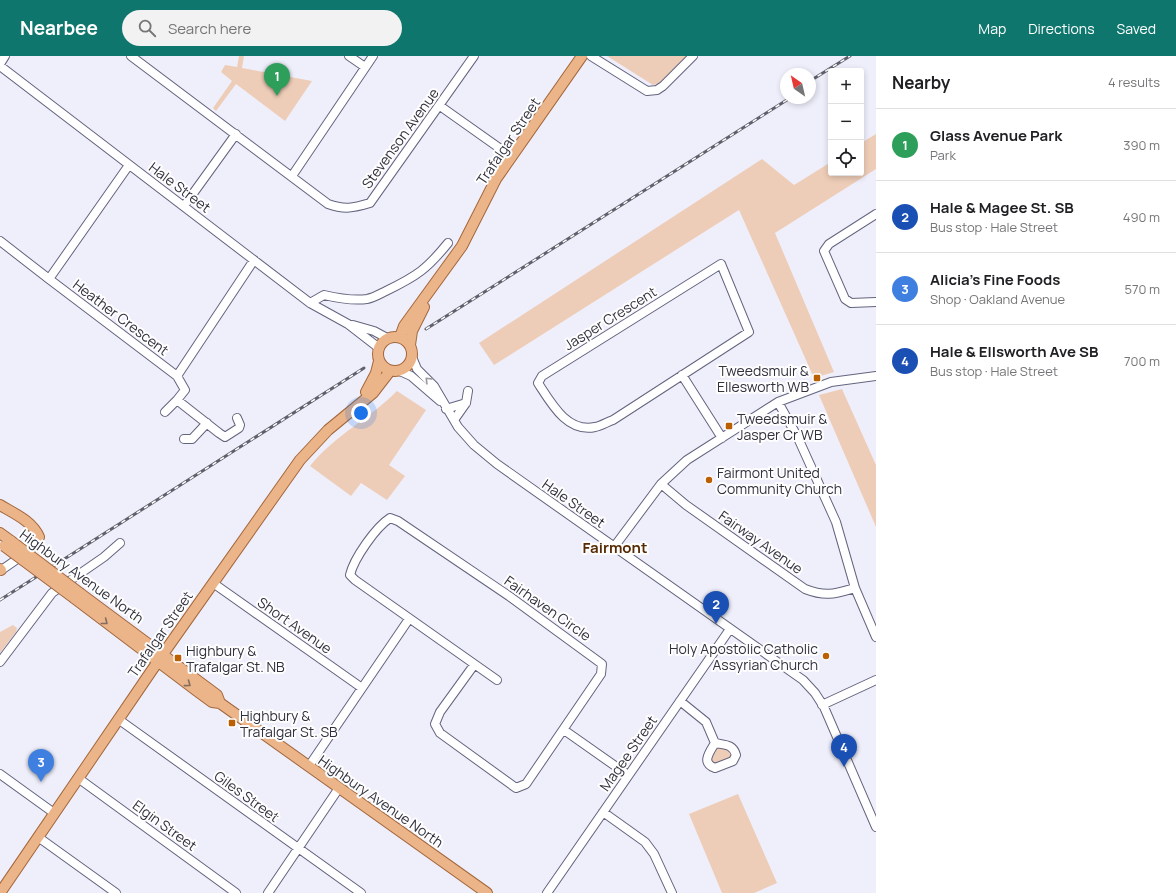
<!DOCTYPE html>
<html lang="en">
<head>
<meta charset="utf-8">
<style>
	body { margin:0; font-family:Manrope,sans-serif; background:#f2f2f2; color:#202124 }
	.controls { position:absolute; right:12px; top:12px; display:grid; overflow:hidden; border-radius:4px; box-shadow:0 2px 6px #0003 }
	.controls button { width:36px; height:36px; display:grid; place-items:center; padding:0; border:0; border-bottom:1px solid #e0e0e0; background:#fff; color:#202124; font:20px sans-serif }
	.compass { position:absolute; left:780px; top:12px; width:36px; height:36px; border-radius:50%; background:#fff; box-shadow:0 2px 6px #0003; rotate:326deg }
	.you { position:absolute; left:361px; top:357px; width:14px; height:14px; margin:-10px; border:3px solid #fff; border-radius:50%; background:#1a73e8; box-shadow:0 0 0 6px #1a73e833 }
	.badge { display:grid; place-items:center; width:26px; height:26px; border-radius:50%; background:#0f766e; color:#fff; font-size:13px; font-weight:700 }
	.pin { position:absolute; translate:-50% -33px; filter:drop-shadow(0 1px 2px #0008) }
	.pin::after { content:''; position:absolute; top:21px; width:14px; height:12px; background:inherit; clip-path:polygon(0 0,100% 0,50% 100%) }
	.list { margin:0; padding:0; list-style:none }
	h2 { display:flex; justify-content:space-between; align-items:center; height:52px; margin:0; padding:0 16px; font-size:17px }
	h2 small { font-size:13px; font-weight:400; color:#757577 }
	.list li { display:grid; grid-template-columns:26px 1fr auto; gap:12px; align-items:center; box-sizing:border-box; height:72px; padding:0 16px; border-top:1px solid #e0e0e0 }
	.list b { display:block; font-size:15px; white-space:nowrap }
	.list p { margin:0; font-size:13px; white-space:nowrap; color:#757577 }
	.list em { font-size:13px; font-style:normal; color:#757577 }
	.icon { flex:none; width:22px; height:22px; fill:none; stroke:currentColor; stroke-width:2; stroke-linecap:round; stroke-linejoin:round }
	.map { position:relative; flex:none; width:876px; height:837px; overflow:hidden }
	header { display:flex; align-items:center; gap:24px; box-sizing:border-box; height:56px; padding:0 20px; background:#0f766e; color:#fff }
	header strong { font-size:19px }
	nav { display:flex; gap:22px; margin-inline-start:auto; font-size:14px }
	.search { width:280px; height:36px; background:#f2f2f2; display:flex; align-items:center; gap:10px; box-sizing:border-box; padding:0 14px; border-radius:22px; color:#757577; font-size:15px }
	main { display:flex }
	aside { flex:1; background:#fff }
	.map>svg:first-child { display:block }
	.green { fill:#eecdb8 }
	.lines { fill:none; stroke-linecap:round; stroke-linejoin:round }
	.minor-casing { stroke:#63647e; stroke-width:10 }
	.major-casing { stroke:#a3673c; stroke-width:12 }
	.minor { stroke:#fff; stroke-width:8 }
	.major { stroke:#ecb589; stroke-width:10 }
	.rail-casing { stroke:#5f606c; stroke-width:3 }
	.rail { stroke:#fefefe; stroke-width:1.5; stroke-dasharray:4.5; stroke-linecap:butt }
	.major-bridge-casing { stroke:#a3673c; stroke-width:12; stroke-linecap:butt }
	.major-bridge { stroke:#ecb589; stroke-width:10 }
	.oneway { stroke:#98989e }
	.oneway2 { stroke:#856d60 }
	.poi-dot { fill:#ba6003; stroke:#fefefe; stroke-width:1.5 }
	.labels { text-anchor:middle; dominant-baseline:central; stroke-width:4; stroke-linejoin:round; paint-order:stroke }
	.street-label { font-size:14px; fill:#31323e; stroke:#fefefe }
	.poi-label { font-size:14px; fill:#31323e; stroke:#fefefe; text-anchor:start }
	.neighbourhood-label { font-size:15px; font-weight:bold; fill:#572b05; stroke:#fefefe }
</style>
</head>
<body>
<header>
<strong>Nearbee</strong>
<div class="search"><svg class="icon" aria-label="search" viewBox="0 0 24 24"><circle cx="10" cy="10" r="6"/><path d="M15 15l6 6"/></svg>Search here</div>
<nav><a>Map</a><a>Directions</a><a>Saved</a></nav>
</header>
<main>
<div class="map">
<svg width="876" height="837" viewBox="0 0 876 837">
	<rect width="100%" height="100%" fill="#efeffc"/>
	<!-- green -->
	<path class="green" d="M 239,0 L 244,0 L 242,12 L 312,25 L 285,65 L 236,28 L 216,55 L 213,52 L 232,25 L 221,16 L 225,9 L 237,11 Z
		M 607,0 L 688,0 L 661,27 L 653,29 Z
		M 876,78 L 876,113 L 775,177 L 834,316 L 814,322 L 739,154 L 494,309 L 479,287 L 762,103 L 794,129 L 831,106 L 831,117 L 861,117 L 861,87 Z
		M 842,333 L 876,409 L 876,471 L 819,339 Z
		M 397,335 L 426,354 L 389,409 L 405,420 L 387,444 L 361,427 L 351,440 L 310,410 C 334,380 370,362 397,335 Z
		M 13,569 L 17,572 L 16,576 L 0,597 L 0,576 Z
		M 719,691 L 727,692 L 732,698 L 731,701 L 716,709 L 710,704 L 715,692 Z
		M 738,738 L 777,827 L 754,837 L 722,837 L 689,758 Z"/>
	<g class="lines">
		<defs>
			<path id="minor" d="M 131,0 L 328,148 C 345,154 353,152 370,147 L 474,0
				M 349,0 L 365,11
				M 591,0 L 647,35 L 657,34 L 663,30 L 693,0
				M 0,8 L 5,0
				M 0,10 L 310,247 L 348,268 L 379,292
				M 440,50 L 512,101
				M 129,109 L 49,223 L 177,320 L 254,204
				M 292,120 L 373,0
				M 184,150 L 236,78
				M 876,158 L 829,188 L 824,195 L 845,243 L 851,247 L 876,246
				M 0,185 L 49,223
				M 721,208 L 749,276 L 613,364 C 607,366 601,370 595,371 C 567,377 551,347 538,327 L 542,320 Z
				M 310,247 L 324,239 C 337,242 353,245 367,243 C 373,242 380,238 386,235 C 417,220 427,213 448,187
				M 353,269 L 374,275 L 387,282
				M 412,301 L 417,313 L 434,330 L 458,371 L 474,389 L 497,408 L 803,624 L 815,637 L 824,651 L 876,771
				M 400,315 L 411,320 L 440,345
				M 682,319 L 722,382
				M 177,320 L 185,334 L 177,344 L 219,377 L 225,381 L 239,372 L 240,369 L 237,362
				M 778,346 L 798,382 L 836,466 L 855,532 L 876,581
				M 446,353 L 466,347
				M 165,356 L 177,344
				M 454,364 L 466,347 L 468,335
				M 184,383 L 192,383 L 207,367
				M 661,428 L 686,449 L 805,533 C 826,541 834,538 855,532
				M 614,491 L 661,428 L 687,404 L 778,346 L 831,326 L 876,320
				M 0,515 L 36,490 L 39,481
				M 213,527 L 362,632
				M 0,606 L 52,537 L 104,501 L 120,487
				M 474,609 L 440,656 L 435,668 L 440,677 L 516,732 L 526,728 L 601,618 L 602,608 L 509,540 L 398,465 L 390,462 C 376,471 354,502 350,519 L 355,524 L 497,624
				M 680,645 L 706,666 L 715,687 C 709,697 701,707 715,712 L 733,705 L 736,699 C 733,688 725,689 715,687
				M 822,649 L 876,624
				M 118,663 L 361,837
				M 564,674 L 628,719
				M 309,710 L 409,563
				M 0,718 L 54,757
				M 78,722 L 236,837
				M 603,756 L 645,786 L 654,798 L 672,837
				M 38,781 L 116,837
				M 268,837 L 339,732
				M 547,837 L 730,573"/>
			<path id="major" d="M378 298a17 17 0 1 1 34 0a17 17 0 1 1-34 0Z
				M 400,281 L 404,270 L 462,190 L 496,123 L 582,0
				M 410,289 L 412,275 L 424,251
				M 366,336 L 376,317 L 379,305
				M 0,449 C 15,458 32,465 39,481
				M 0,477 L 11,485
				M 0,513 L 1,514
				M 81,538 L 217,639 L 220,647
				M 74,542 L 197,635 L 212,646 L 220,647 L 487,837
				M 0,837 L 163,598 L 300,404 L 328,374 L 373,337 L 390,315"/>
		</defs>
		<!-- minor casing -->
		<use href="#minor" class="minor-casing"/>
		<!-- major casing -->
		<use href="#major" class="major-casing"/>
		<!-- minor -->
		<use href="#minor" class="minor"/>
		<!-- major -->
		<use href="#major" class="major"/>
		<defs>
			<path id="rail" d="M 810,25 L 850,0
				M 426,273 L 790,42
				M 0,544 L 364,312"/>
		</defs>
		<!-- rail casing -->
		<use href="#rail" class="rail-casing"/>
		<!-- rail -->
		<use href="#rail" class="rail"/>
		<defs>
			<path id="major-bridge" d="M 11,485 L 81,538
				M 4,490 L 74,542"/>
		</defs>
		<!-- major-bridge casing -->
		<use href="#major-bridge" class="major-bridge-casing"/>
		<!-- major-bridge -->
		<use href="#major-bridge" class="major-bridge"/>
	</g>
	<!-- one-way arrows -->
	<defs><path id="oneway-chevron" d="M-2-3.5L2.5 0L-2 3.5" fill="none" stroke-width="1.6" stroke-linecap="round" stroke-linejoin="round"/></defs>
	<use class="oneway" href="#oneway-chevron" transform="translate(428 324) rotate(-135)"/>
	<g class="oneway2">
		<use href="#oneway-chevron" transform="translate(105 566) rotate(38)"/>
		<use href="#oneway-chevron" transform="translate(188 628) rotate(36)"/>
	</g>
	<!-- markers -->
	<g class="poi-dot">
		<rect x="813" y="318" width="8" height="8" rx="2"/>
		<rect x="725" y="366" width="8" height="8" rx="2"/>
		<circle cx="709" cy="424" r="4"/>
		<circle cx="826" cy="600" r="4"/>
		<rect x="174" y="598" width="8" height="8" rx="2"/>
		<rect x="228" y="663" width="8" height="8" rx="2"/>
	</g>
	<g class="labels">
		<!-- street labels -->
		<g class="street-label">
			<text transform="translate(400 82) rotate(-54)">Stevenson Avenue</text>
			<text transform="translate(508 85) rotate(-56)">Trafalgar Street</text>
			<text transform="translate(180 131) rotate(37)">Hale Street</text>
			<text transform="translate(121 261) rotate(37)">Heather Crescent</text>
			<text transform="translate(610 262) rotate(-32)">Jasper Crescent</text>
			<text transform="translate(574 447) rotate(35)">Hale Street</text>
			<text transform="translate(761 486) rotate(35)">Fairway Avenue</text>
			<text transform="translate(82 520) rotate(36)">Highbury Avenue North</text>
			<text transform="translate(548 552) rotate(35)">Fairhaven Circle</text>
			<text transform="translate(295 569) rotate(35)">Short Avenue</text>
			<text transform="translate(160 578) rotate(-55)">Trafalgar Street</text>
			<text transform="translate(628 697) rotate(-55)">Magee Street</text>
			<text transform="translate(247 740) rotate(36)">Giles Street</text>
			<text transform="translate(381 745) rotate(35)">Highbury Avenue North</text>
			<text transform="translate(165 769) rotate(36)">Elgin Street</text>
		</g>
		<!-- poi labels -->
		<g class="poi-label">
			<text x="809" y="314" text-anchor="end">Tweedsmuir &amp;<tspan x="809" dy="16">Ellesworth WB</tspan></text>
			<text x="737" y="362">Tweedsmuir &amp;<tspan x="737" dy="16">Jasper Cr WB</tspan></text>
			<text x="717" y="416">Fairmont United<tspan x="717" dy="16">Community Church</tspan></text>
			<text x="818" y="592" text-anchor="end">Holy Apostolic Catholic<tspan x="818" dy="16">Assyrian Church</tspan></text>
			<text x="186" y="594">Highbury &amp;<tspan x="186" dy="16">Trafalgar St. NB</tspan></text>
			<text x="240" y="659">Highbury &amp;<tspan x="240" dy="16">Trafalgar St. SB</tspan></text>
		</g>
		<!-- neighbourhood labels -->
		<g class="neighbourhood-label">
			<text x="615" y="491">Fairmont</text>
		</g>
	</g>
</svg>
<div class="controls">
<button>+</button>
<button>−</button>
<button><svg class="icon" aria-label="locate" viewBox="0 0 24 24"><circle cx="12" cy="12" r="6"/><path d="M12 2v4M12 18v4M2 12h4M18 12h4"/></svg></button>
</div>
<svg class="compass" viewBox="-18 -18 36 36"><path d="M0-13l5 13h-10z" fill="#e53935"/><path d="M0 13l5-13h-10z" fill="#757577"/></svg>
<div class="you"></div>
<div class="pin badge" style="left:277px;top:40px;background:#2e9e5b">1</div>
<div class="pin badge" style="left:716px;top:568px;background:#1a4fb4">2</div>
<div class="pin badge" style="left:41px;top:726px;background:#3f7fe0">3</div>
<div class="pin badge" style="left:844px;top:711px;background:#1a4fb4">4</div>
</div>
<aside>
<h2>Nearby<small>4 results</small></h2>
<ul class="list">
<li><span class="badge" style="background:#2e9e5b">1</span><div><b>Glass Avenue Park</b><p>Park</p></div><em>390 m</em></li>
<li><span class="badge" style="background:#1a4fb4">2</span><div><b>Hale &amp; Magee St. SB</b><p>Bus stop · Hale Street</p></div><em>490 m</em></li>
<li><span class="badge" style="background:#3f7fe0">3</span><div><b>Alicia's Fine Foods</b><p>Shop · Oakland Avenue</p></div><em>570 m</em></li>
<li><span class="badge" style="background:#1a4fb4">4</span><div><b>Hale &amp; Ellsworth Ave SB</b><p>Bus stop · Hale Street</p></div><em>700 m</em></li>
</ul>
</aside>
</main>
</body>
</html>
